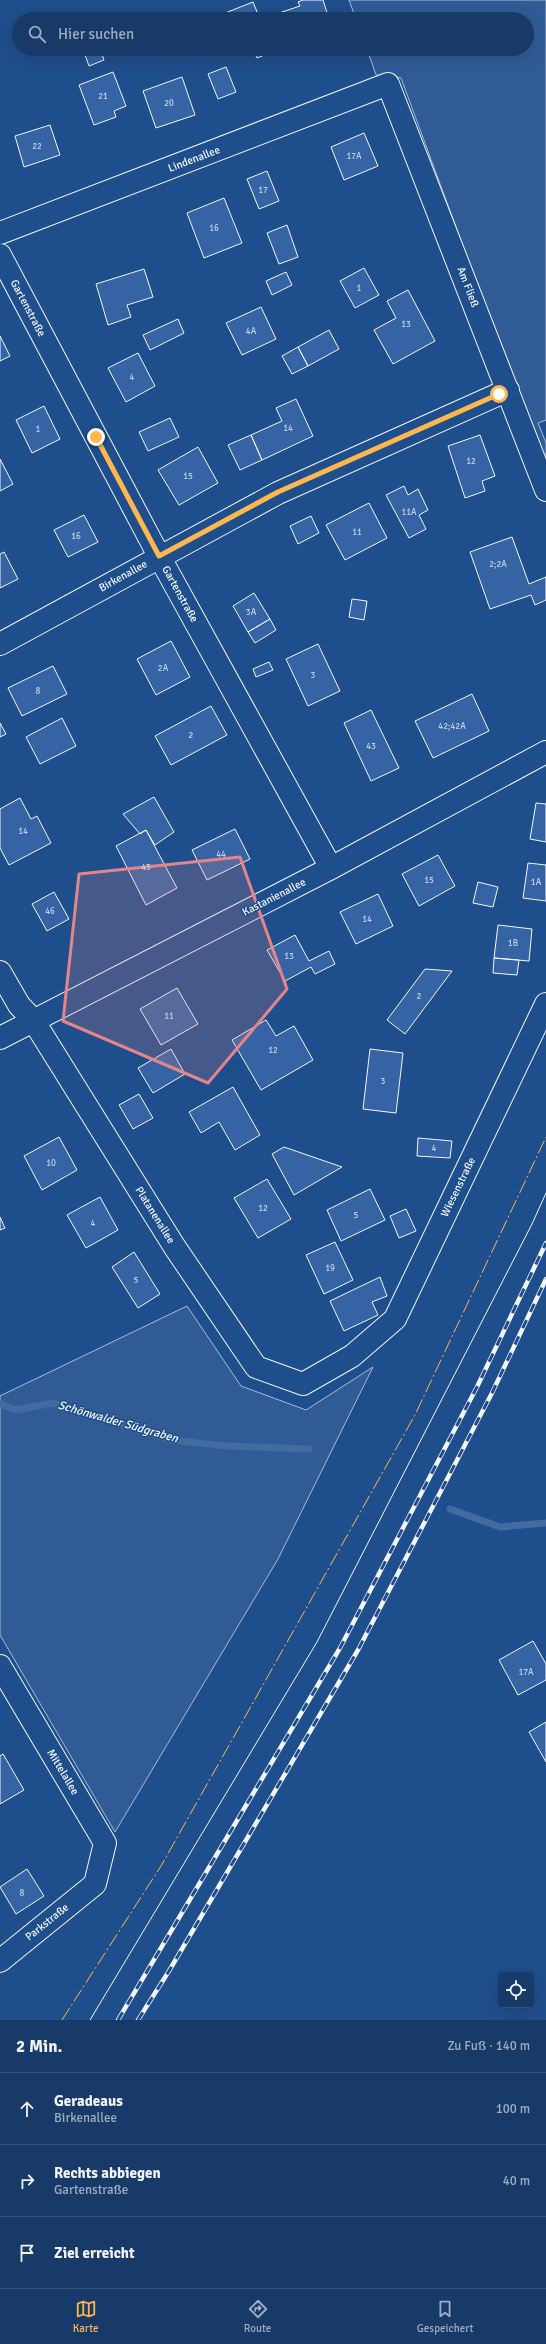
<!DOCTYPE html>
<html lang="de">
<head>
<meta charset="utf-8">
<style>
	body { margin:0; font-family:Signika,sans-serif; background:#20416f; color:#f1f3f6 }
	.controls { position:absolute; right:12px; bottom:12px; display:grid; overflow:hidden; border-radius:6px; box-shadow:0 4px 16px #0002 }
	.controls button { width:36px; height:36px; display:grid; place-items:center; padding:0; border:0; border-bottom:1px solid #36547d; background:#173a69; color:#f1f3f6; font:20px sans-serif }
	.stop { position:absolute; width:12px; height:12px; margin:-9px; border:3px solid #ffb74d; border-radius:50%; background:#fff }
	.stop.end { background:#ffb74d; border-color:#fff; box-shadow:0 1px 4px #0008 }
	.list { margin:0; padding:0; list-style:none }
	h2 { display:flex; justify-content:space-between; align-items:center; height:52px; margin:0; padding:0 16px; font-size:17px }
	h2 small { font-size:13px; font-weight:400; color:#9eadc0 }
	.list li { display:grid; grid-template-columns:26px 1fr auto; gap:12px; align-items:center; box-sizing:border-box; height:72px; padding:0 16px; border-top:1px solid #36547d }
	.list b { display:block; font-size:15px; white-space:nowrap }
	.list p { margin:0; font-size:13px; white-space:nowrap; color:#9eadc0 }
	.list em { font-size:13px; font-style:normal; color:#9eadc0 }
	.icon { flex:none; width:22px; height:22px; fill:none; stroke:currentColor; stroke-width:2; stroke-linecap:round; stroke-linejoin:round }
	.map { position:relative; flex:none; width:546px; height:2020px; overflow:hidden }
	.search { position:absolute; background:#173a69; box-shadow:0 4px 16px #0002; left:12px; right:12px; top:12px; height:44px; display:flex; align-items:center; gap:10px; box-sizing:border-box; padding:0 14px; border-radius:22px; color:#9eadc0; font-size:15px }
	.sheet { height:268px; background:#173a69 }
	nav { display:flex; justify-content:space-around; align-items:center; box-sizing:border-box; height:56px; border-top:1px solid #36547d; background:#173a69; font-size:11px; color:#9eadc0 }
	nav a { display:grid; justify-items:center; gap:2px }
	nav .on { color:#ffb74d }
	.map>svg:first-child { display:block }
	.green { fill:#305b95; stroke:#a8bbd7 }
	.lines { fill:none; stroke-linecap:round; stroke-linejoin:round }
	.stream { stroke:#446ba0; stroke-width:7 }
	.building { fill:#3563a3; stroke:#f2f6ff }
	.street-casing { stroke:#f2f6ff; stroke-width:24 }
	.street { stroke:#1f4e8c; stroke-width:22 }
	.tram { stroke:#f2f6ff; stroke-width:1 }
	.rail-casing { stroke:#f2f6ff; stroke-width:4.5 }
	.rail { stroke:#1f4e8c; stroke-width:3; stroke-dasharray:9; stroke-linecap:butt }
	.power { stroke:#ffb74d; stroke-width:1; stroke-dasharray:14 3 2 3; stroke-linecap:butt }
	.route { stroke:#ffb74d; stroke-width:5 }
	.marked { fill:#e38589; fill-opacity:0.2; stroke:#e38589; stroke-width:3; stroke-linejoin:round }
	.labels { text-anchor:middle; dominant-baseline:central; stroke-width:3; stroke-linejoin:round; paint-order:stroke }
	.number-label { font-size:9px; fill:#c3d1e8 }
	.street-label { font-size:11px; fill:#f2f6ff; stroke:#1f4e8c }
	.water-label { font-size:12px; font-style:italic; fill:#f2f6ff; stroke:#1f4e8c }
</style>
</head>
<body>
<div class="map">
<svg width="546" height="2020" viewBox="0 0 546 2020">
	<rect width="100%" height="100%" fill="#1f4e8c"/>
	<!-- green -->
	<path class="green" d="M 349,0 L 546,0 L 546,420 L 538,423 L 546,443 L 546,471 L 401,78 L 376,75 L 367,49 L 527,49 L 527,19 L 356,19 Z
		M 187,1306 L 241,1386 L 306,1410 L 373,1367 L 278,1559 L 115,1832 L 0,1635 L 0,1396 Z"/>
	<g class="lines">
		<!-- stream -->
		<path class="stream" d="M 0,1404 L 16,1410 L 53,1403 L 171,1440 L 226,1446 L 309,1449
			M 450,1509 L 500,1527 L 546,1523"/>
	</g>
	<!-- building -->
	<path class="building" d="M 303,0 L 323,0 L 329,19 L 278,19 L 276,14 L 300,6 L 298,2 Z
		M 253,2 L 260,19 L 216,19 L 215,17 Z
		M 83,49 L 100,49 L 104,60 L 89,66 Z
		M 253,49 L 271,49 L 272,52 L 257,58 Z
		M 226,67 L 236,92 L 218,99 L 208,74 Z
		M 113,72 L 126,106 L 114,111 L 116,117 L 94,125 L 79,85 Z
		M 182,77 L 195,115 L 156,128 L 143,91 Z
		M 50,125 L 60,155 L 24,167 L 15,136 Z
		M 364,133 L 378,166 L 344,180 L 331,147 Z
		M 267,171 L 279,201 L 259,209 L 247,179 Z
		M 224,198 L 242,243 L 204,258 L 187,213 Z
		M 287,225 L 298,257 L 279,264 L 267,233 Z
		M 364,268 L 379,295 L 355,308 L 340,281 Z
		M 144,269 L 153,297 L 127,305 L 131,317 L 108,325 L 96,284 Z
		M 286,272 L 292,285 L 272,295 L 266,281 Z
		M 408,290 L 435,341 L 393,364 L 374,330 L 396,318 L 387,301 Z
		M 261,307 L 276,339 L 242,355 L 226,323 Z
		M 178,319 L 184,333 L 150,350 L 143,335 Z
		M 329,330 L 339,349 L 308,366 L 298,347 Z
		M 0,336 L 10,356 L 0,361 Z
		M 298,347 L 308,366 L 292,374 L 282,356 Z
		M 138,353 L 155,386 L 126,402 L 108,368 Z
		M 296,399 L 313,436 L 262,460 L 251,435 L 282,421 L 276,408 Z
		M 44,406 L 60,439 L 32,453 L 16,420 Z
		M 170,418 L 179,437 L 148,451 L 139,432 Z
		M 251,435 L 262,460 L 240,470 L 228,445 Z
		M 480,435 L 495,476 L 482,481 L 485,491 L 465,498 L 448,446 Z
		M 198,447 L 218,483 L 179,505 L 158,470 Z
		M 0,459 L 13,484 L 0,491 Z
		M 404,486 L 408,495 L 418,489 L 428,510 L 419,515 L 426,529 L 409,538 L 386,495 Z
		M 369,503 L 387,538 L 345,560 L 326,525 Z
		M 84,515 L 98,542 L 68,557 L 54,530 Z
		M 311,516 L 319,533 L 298,544 L 290,526 Z
		M 512,537 L 529,584 L 546,577 L 546,600 L 535,605 L 531,595 L 490,609 L 470,552 Z
		M 4,552 L 18,579 L 0,588 L 0,554 Z
		M 254,593 L 270,619 L 248,632 L 233,606 Z
		M 352,599 L 367,601 L 364,620 L 349,617 Z
		M 270,619 L 276,630 L 255,643 L 248,632 Z
		M 171,641 L 190,677 L 156,695 L 137,659 Z
		M 318,644 L 340,691 L 308,706 L 286,659 Z
		M 269,662 L 273,670 L 256,677 L 253,669 Z
		M 53,666 L 67,694 L 22,716 L 8,688 Z
		M 472,694 L 489,731 L 433,758 L 415,721 Z
		M 211,706 L 227,735 L 171,765 L 155,736 Z
		M 371,710 L 399,768 L 371,781 L 344,723 Z
		M 62,718 L 76,746 L 40,764 L 26,737 Z
		M 0,723 L 6,734 L 0,737 Z
		M 154,797 L 174,832 L 155,845 L 146,830 L 140,834 L 123,814 Z
		M 20,798 L 31,819 L 37,816 L 51,843 L 9,865 L 0,848 L 0,809 Z
		M 536,803 L 546,804 L 546,842 L 530,839 Z
		M 235,829 L 250,859 L 207,880 L 192,850 Z
		M 146,830 L 177,888 L 146,905 L 116,846 Z
		M 438,855 L 455,886 L 419,906 L 402,874 Z
		M 528,863 L 546,865 L 546,901 L 523,898 Z
		M 478,882 L 498,887 L 493,907 L 473,903 Z
		M 54,892 L 69,919 L 47,931 L 32,904 Z
		M 378,894 L 393,926 L 356,944 L 340,912 Z
		M 498,925 L 532,929 L 529,961 L 494,958 Z
		M 295,935 L 309,961 L 329,951 L 335,964 L 315,974 L 311,967 L 285,981 L 267,950 Z
		M 494,958 L 519,960 L 517,975 L 493,973 Z
		M 425,969 L 452,971 L 405,1034 L 387,1020 Z
		M 177,988 L 198,1024 L 161,1045 L 140,1009 Z
		M 266,1020 L 276,1036 L 294,1026 L 313,1060 L 261,1090 L 232,1040 Z
		M 171,1049 L 185,1074 L 153,1093 L 138,1068 Z
		M 370,1049 L 403,1053 L 396,1113 L 363,1109 Z
		M 233,1087 L 260,1135 L 235,1150 L 219,1122 L 201,1133 L 189,1112 Z
		M 139,1094 L 153,1118 L 133,1129 L 119,1105 Z
		M 59,1137 L 77,1170 L 42,1190 L 24,1156 Z
		M 418,1138 L 452,1141 L 450,1158 L 417,1156 Z
		M 284,1147 L 342,1167 L 294,1195 L 272,1154 Z
		M 267,1179 L 291,1219 L 258,1238 L 234,1198 Z
		M 370,1189 L 385,1220 L 341,1241 L 327,1210 Z
		M 100,1197 L 118,1230 L 86,1248 L 67,1215 Z
		M 406,1209 L 416,1231 L 399,1238 L 390,1216 Z
		M 0,1217 L 5,1228 L 0,1230 Z
		M 335,1242 L 353,1280 L 324,1294 L 306,1255 Z
		M 134,1252 L 160,1294 L 138,1308 L 112,1267 Z
		M 380,1277 L 387,1296 L 372,1302 L 378,1315 L 344,1331 L 330,1301 Z
		M 533,1641 L 546,1664 L 546,1680 L 518,1695 L 499,1660 Z
		M 546,1722 L 546,1762 L 529,1732 Z
		M 3,1754 L 24,1790 L 0,1804 L 0,1756 Z
		M 27,1869 L 44,1896 L 16,1914 L 0,1887 Z"/>
	<g class="lines">
		<defs>
			<path id="street" d="M 0,233 L 388,84 L 546,490
				M 0,255 L 159,556 L 331,868
				M 0,644 L 278,493 L 508,390
				M 0,972 L 19,1005 L 33,1020 L 174,1246 L 256,1367 L 303,1384 L 352,1356 L 395,1319 L 546,1004
				M 0,1038 L 331,868 L 546,752
				M 0,1666 L 105,1843 L 95,1884 L 0,1961"/>
		</defs>
		<!-- street casing -->
		<use href="#street" class="street-casing"/>
		<!-- street -->
		<use href="#street" class="street"/>
		<!-- tram -->
		<path class="tram" d="M 90,2020 L 317,1642 L 532,1224 L 546,1193"/>
		<defs>
			<path id="rail" d="M 118,2020 L 340,1648 L 477,1387 L 546,1243
				M 138,2020 L 169,1971 L 358,1650 L 492,1393 L 546,1279"/>
		</defs>
		<!-- rail casing -->
		<use href="#rail" class="rail-casing"/>
		<!-- rail -->
		<use href="#rail" class="rail"/>
		<!-- power -->
		<path class="power" d="M 62,2020 L 161,1866 L 415,1415 L 546,1137"/>
	</g>
	<g class="lines">
		<!-- route -->
		<path class="route" d="M 96,437 L 159,556 L 278,492 L 499,394"/>
	</g>
	<!-- marked area -->
	<path class="marked" d="M 240,857 L 287,989 L 208,1083 L 63,1021 L 79,874 Z"/>
	<g class="labels">
		<!-- number labels -->
		<g class="number-label">
			<text x="103" y="96">21</text>
			<text x="169" y="103">20</text>
			<text x="37" y="146">22</text>
			<text x="354" y="156">17A</text>
			<text x="263" y="190">17</text>
			<text x="214" y="228">16</text>
			<text x="359" y="288">1</text>
			<text x="406" y="324">13</text>
			<text x="251" y="331">4A</text>
			<text x="132" y="377">4</text>
			<text x="288" y="428">14</text>
			<text x="38" y="429">1</text>
			<text x="471" y="461">12</text>
			<text x="188" y="476">15</text>
			<text x="409" y="512">11A</text>
			<text x="357" y="532">11</text>
			<text x="76" y="536">16</text>
			<text x="498" y="564">2;2A</text>
			<text x="251" y="612">3A</text>
			<text x="163" y="668">2A</text>
			<text x="313" y="675">3</text>
			<text x="38" y="691">8</text>
			<text x="452" y="726">42;42A</text>
			<text x="191" y="735">2</text>
			<text x="371" y="746">43</text>
			<text x="23" y="831">14</text>
			<text x="221" y="854">44</text>
			<text x="146" y="867">45</text>
			<text x="429" y="880">15</text>
			<text x="536" y="882">1A</text>
			<text x="50" y="911">46</text>
			<text x="367" y="919">14</text>
			<text x="513" y="943">1B</text>
			<text x="289" y="956">13</text>
			<text x="419" y="996">2</text>
			<text x="169" y="1016">11</text>
			<text x="273" y="1050">12</text>
			<text x="383" y="1081">3</text>
			<text x="434" y="1148">4</text>
			<text x="51" y="1163">10</text>
			<text x="263" y="1208">12</text>
			<text x="356" y="1215">5</text>
			<text x="93" y="1223">4</text>
			<text x="330" y="1268">19</text>
			<text x="136" y="1280">5</text>
			<text x="526" y="1672">17A</text>
			<text x="22" y="1893">8</text>
		</g>
		<!-- street labels -->
		<g class="street-label">
			<text transform="translate(194 159) rotate(-21)">Lindenallee</text>
			<text transform="translate(468 287) rotate(69)">Am Fließ</text>
			<text transform="translate(28 308) rotate(62)">Gartenstraße</text>
			<text transform="translate(123 576) rotate(-29)">Birkenallee</text>
			<text transform="translate(180 594) rotate(61)">Gartenstraße</text>
			<text transform="translate(274 897) rotate(-27)">Kastanienallee</text>
			<text transform="translate(458 1187) rotate(-64)">Wiesenstraße</text>
			<text transform="translate(155 1215) rotate(58)">Platanenallee</text>
			<text transform="translate(63 1772) rotate(59)">Mittelallee</text>
			<text transform="translate(47 1922) rotate(-39)">Parkstraße</text>
		</g>
		<!-- water labels -->
		<g class="water-label">
			<text transform="translate(118 1422) rotate(16)">Schönwalder Südgraben</text>
		</g>
	</g>
</svg>
<div class="controls">
<button><svg class="icon" aria-label="locate" viewBox="0 0 24 24"><circle cx="12" cy="12" r="6"/><path d="M12 2v4M12 18v4M2 12h4M18 12h4"/></svg></button>
</div>
<div class="stop" style="left:499px;top:394px"></div>
<div class="stop end" style="left:96px;top:437px"></div>
<div class="search"><svg class="icon" aria-label="search" viewBox="0 0 24 24"><circle cx="10" cy="10" r="6"/><path d="M15 15l6 6"/></svg>Hier suchen</div>
</div>
<section class="sheet">
<h2>2 Min.<small>Zu Fuß · 140 m</small></h2>
<ul class="list">
<li><svg class="icon" aria-label="ahead" viewBox="0 0 24 24"><path d="M12 20V5M6 11l6-6 6 6"/></svg><div><b>Geradeaus</b><p>Birkenallee</p></div><em>100 m</em></li>
<li><svg class="icon" aria-label="right" viewBox="0 0 24 24"><path d="M7 20v-9h11M14 6l5 5-5 5"/></svg><div><b>Rechts abbiegen</b><p>Gartenstraße</p></div><em>40 m</em></li>
<li><svg class="icon" aria-label="arrive" viewBox="0 0 24 24"><path d="M6 21V4h12l-3 4 3 4H6"/></svg><div><b>Ziel erreicht</b></div></li>
</ul>
</section>
<nav>
<a class="on"><svg class="icon" aria-label="map" viewBox="0 0 24 24"><path d="M3 6l6-2 6 2 6-2v14l-6 2-6-2-6 2zM9 4v14M15 6v14"/></svg>Karte</a>
<a><svg class="icon" aria-label="directions" viewBox="0 0 24 24"><path d="M12 3l9 9-9 9-9-9zM9 14v-3h6M13 9l2 2-2 2"/></svg>Route</a>
<a><svg class="icon" aria-label="saved" viewBox="0 0 24 24"><path d="M7 4h10v16l-5-4-5 4z"/></svg>Gespeichert</a>
</nav>
</body>
</html>
